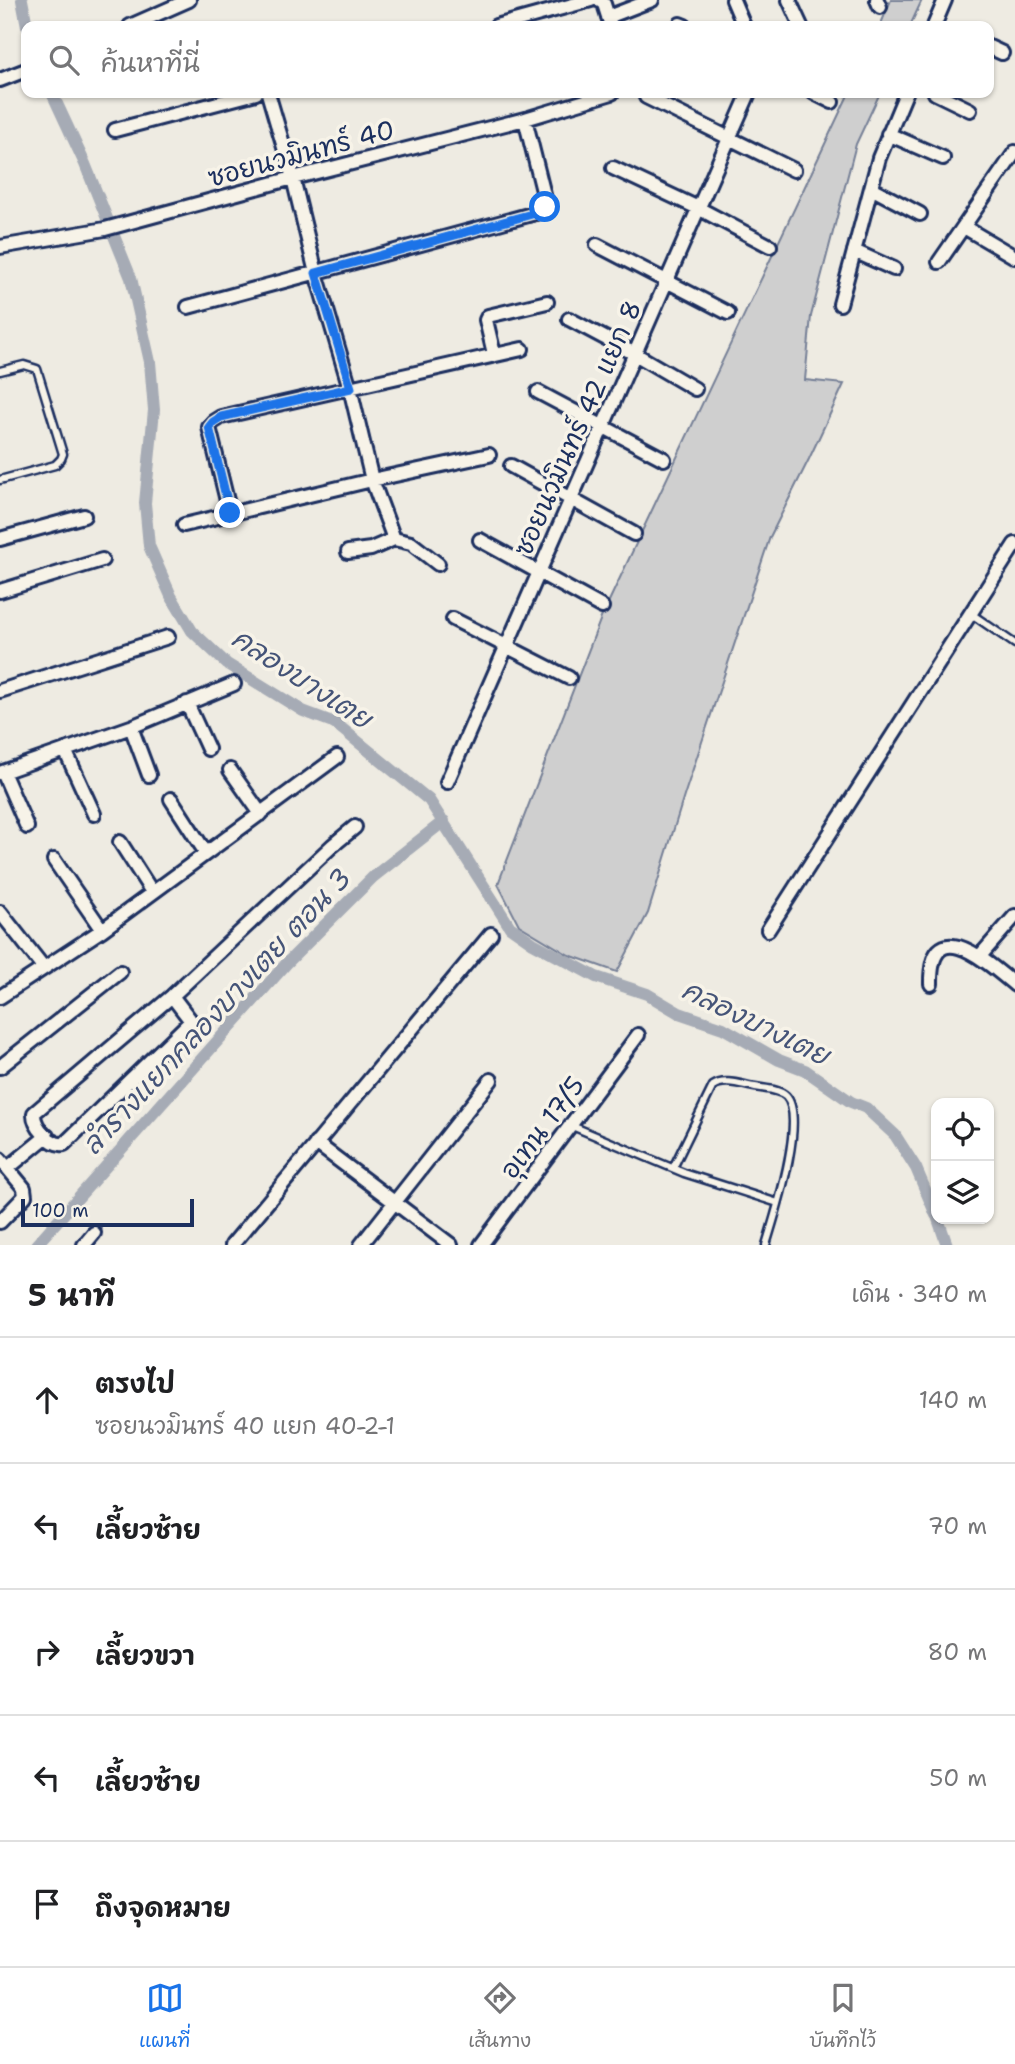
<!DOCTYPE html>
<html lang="th">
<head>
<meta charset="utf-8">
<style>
	body { margin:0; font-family:"Shantell Sans","Playpen Sans Thai",sans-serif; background:#f6f6f6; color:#202124 }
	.controls { position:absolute; right:21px; bottom:21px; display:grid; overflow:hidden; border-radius:14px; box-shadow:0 2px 5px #0004 }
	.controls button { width:63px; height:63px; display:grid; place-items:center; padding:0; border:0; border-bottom:2px solid #e0e0e0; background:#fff; color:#202124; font:35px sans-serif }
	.scale { position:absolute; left:21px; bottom:18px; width:173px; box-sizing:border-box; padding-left:7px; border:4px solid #1b2f5e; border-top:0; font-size:19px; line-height:24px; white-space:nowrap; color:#1b2f5e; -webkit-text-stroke:5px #f7f3e8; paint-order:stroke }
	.stop { position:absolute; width:21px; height:21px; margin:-16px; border:5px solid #1a73e8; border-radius:50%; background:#fff }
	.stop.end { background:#1a73e8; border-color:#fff; box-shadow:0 2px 7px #0008 }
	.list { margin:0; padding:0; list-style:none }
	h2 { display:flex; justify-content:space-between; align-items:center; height:91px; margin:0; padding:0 28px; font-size:30px }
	h2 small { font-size:23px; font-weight:400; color:#757577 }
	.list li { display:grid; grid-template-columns:46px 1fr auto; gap:21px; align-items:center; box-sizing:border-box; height:126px; padding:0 28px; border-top:2px solid #e0e0e0 }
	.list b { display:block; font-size:26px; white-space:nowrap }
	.list p { margin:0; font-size:23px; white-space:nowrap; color:#757577 }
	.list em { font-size:23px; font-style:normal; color:#757577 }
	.icon { flex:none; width:38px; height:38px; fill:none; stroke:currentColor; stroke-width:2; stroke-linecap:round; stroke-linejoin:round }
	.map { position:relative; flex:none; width:1015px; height:1245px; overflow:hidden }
	.search { position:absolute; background:#fff; box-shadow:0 2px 5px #0004; left:21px; right:21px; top:21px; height:77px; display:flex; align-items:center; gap:18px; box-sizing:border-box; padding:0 24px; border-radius:14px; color:#757577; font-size:26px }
	.sheet { height:721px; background:#fff }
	nav { display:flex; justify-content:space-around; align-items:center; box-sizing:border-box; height:98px; border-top:2px solid #e0e0e0; background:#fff; font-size:19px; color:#757577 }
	nav a { display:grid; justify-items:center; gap:4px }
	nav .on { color:#1a73e8 }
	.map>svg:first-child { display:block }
	.green { fill:#cfcfcf; stroke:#757f96; stroke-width:2 }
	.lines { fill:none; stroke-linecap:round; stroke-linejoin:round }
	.canal { stroke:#a6abb5; stroke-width:12 }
	.lane-casing { stroke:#1b2f5e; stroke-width:11 }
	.street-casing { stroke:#1b2f5e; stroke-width:18 }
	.lane { stroke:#f7f3e8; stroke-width:6 }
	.street { stroke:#f7f3e8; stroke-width:12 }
	.route { stroke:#1a73e8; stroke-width:9 }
	.labels { text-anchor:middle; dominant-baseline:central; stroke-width:7; stroke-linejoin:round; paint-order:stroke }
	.street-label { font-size:26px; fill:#1b2f5e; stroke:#f7f3e8 }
	.water-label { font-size:28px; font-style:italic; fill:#455478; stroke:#f7f3e8 }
</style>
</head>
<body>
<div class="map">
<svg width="1015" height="1245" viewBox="0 0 1015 1245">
	<rect width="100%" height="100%" fill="#eeebe2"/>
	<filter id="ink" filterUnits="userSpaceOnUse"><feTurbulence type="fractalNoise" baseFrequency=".0143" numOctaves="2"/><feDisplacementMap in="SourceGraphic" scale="14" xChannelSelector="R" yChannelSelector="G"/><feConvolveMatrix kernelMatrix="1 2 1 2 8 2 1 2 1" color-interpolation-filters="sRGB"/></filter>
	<g filter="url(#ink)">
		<!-- green -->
		<path class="green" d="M 891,0 L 922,0 L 910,26 L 880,26 Z
			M 849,93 L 880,93 L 856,144 L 811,316 L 805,380 L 844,384 L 809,459 L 770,537 L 684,796 L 648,913 L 617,972 L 569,955 L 519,925 L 498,884 L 601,618 Z"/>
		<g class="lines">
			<!-- canal -->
			<path class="canal" d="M 22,0 L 27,26
				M 52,93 L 85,164 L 131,278 L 150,362 L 154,410 L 145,503 L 149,546 L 171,596 L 192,631 L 227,664 L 303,711 L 335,723 L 429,800 L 510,927 L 533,943 L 596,977 L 647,994 L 679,1013 L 723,1028 L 779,1060 L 805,1070 L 851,1102 L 866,1108 L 895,1135 L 916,1168 L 936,1215
				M 938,1219 L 947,1245
				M 36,1245 L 287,963 L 373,877 L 444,821"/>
			<defs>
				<path id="lane" d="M 0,371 L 24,365 L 37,369 L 63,454 L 61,459 L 55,465 L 0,480
					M 970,613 L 1015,644
					M 572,1126 L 684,1173 L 778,1203
					M 673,1168 L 713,1086 C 724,1078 742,1085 755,1087 C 765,1089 779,1089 786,1096 C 807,1118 774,1218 766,1245"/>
				<path id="street" d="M 599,0 L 604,4 L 611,26
					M 733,0 L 744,26
					M 789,0 L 801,26
					M 877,0 L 880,7
					M 608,17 L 652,0
					M 680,24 L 685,26
					M 130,26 L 189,0
					M 496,26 L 591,0
					M 934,26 L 945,0
					M 989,47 L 1002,53
					M 0,80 L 26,70
					M 268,93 L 293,178 L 316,273 L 350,388 L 372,480 L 394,539
					M 814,93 L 832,102
					M 935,93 L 970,110
					M 646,97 L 794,170
					M 115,130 L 256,93
					M 888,134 L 943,158
					M 613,168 L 698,208 L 770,246
					M 871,188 L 920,214
					M 964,227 L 1015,257
					M 597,245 L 728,313
					M 0,247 L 105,229 L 293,178 L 525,119 L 612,93
					M 854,251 L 894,269
					M 939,262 L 1015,152
					M 840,304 L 879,158 L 906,93
					M 188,307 L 543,211 L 546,203 L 525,119
					M 569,319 L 635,354 L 695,389
					M 494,354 L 486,320 L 488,316 L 547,302
					M 538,392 L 664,459
					M 511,466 L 634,534
					M 230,513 L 209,427 L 213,422 L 221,417 L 522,349
					M 184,525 L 372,480 L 489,455
					M 0,539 L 84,516
					M 480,540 L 602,607
					M 348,552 L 371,549 L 394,539 L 411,543 L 438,564
					M 0,591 L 102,560
					M 453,619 L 569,678
					M 0,691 L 168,637
					M 187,703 L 208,749
					M 131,727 L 149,775
					M 65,750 L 94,814
					M 230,770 L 261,814
					M 3,772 L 27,827
					M 0,773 L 131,727 L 234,684
					M 447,782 L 749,93
					M 171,799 L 206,853
					M 120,842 L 152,892
					M 54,860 L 102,930
					M 0,912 L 44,968
					M 768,930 L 1015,544
					M 980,956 L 1015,916
					M 931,984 C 930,910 987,962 1015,985
					M 172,996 L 191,1021 L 64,1144 C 51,1146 33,1126 34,1113 L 172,996 L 332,846 L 355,827
					M 0,997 L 102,930 L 337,757
					M 0,1067 L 120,972
					M 316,1143 L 451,1245
					M 0,1159 L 24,1188 L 25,1196 L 0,1222
					M 8,1168 L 47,1136
					M 84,1245 L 94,1233
					M 232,1245 L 491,934
					M 361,1245 L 491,1080
					M 481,1245 L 638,1035"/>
			</defs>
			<!-- lane casing -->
			<use href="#lane" class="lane-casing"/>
			<!-- street casing -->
			<use href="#street" class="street-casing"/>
			<!-- lane -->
			<use href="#lane" class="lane"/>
			<!-- street -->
			<use href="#street" class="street"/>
		</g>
	</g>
	<g class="lines" filter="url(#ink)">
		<!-- route -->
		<path class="route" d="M 230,513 L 209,427 L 213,422 L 221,417 L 351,388 L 316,273 L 543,211 L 545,207"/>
	</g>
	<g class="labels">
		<!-- street labels -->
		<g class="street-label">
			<text transform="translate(301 153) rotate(-15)">ซอยนวมินทร์ 40</text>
			<text transform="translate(577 428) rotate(-66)">ซอยนวมินทร์ 42 แยก 8</text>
			<text transform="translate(542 1127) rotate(-53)">อุเทน 17/5</text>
		</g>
		<!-- water labels -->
		<g class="water-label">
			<text transform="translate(302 678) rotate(33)">คลองบางเตย</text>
			<text transform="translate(216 1011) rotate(-47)">ลำรางแยกคลองบางเตย ตอน 3</text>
			<text transform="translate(756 1022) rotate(26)">คลองบางเตย</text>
		</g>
	</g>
</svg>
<div class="controls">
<button><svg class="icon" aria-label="locate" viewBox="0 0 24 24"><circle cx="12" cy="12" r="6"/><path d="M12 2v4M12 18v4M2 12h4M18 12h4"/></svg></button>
<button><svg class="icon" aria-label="layers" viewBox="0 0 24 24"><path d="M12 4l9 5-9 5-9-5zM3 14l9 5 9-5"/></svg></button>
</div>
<div class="scale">100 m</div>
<div class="stop" style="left:545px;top:207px"></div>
<div class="stop end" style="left:230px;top:513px"></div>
<div class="search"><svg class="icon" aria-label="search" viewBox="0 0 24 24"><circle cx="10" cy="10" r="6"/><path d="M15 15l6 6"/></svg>ค้นหาที่นี่</div>
</div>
<section class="sheet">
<h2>5 นาที<small>เดิน · 340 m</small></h2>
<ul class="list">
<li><svg class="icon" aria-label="ahead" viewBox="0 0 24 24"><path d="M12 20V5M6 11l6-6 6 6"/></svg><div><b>ตรงไป</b><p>ซอยนวมินทร์ 40 แยก 40-2-1</p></div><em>140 m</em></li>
<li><svg class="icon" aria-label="left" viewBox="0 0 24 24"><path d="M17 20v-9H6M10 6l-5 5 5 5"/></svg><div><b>เลี้ยวซ้าย</b></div><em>70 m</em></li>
<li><svg class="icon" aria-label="right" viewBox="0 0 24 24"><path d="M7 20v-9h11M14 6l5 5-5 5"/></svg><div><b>เลี้ยวขวา</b></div><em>80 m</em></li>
<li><svg class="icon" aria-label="left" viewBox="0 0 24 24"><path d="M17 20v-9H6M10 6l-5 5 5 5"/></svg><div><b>เลี้ยวซ้าย</b></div><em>50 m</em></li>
<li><svg class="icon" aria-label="arrive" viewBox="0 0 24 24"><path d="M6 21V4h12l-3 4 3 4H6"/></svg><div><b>ถึงจุดหมาย</b></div></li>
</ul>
</section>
<nav>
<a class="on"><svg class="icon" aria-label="map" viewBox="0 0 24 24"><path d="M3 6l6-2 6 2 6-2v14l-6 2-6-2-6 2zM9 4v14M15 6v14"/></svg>แผนที่</a>
<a><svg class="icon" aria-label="directions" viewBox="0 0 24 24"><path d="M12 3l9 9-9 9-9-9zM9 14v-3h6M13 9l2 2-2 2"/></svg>เส้นทาง</a>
<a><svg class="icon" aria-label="saved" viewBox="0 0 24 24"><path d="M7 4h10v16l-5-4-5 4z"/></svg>บันทึกไว้</a>
</nav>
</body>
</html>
